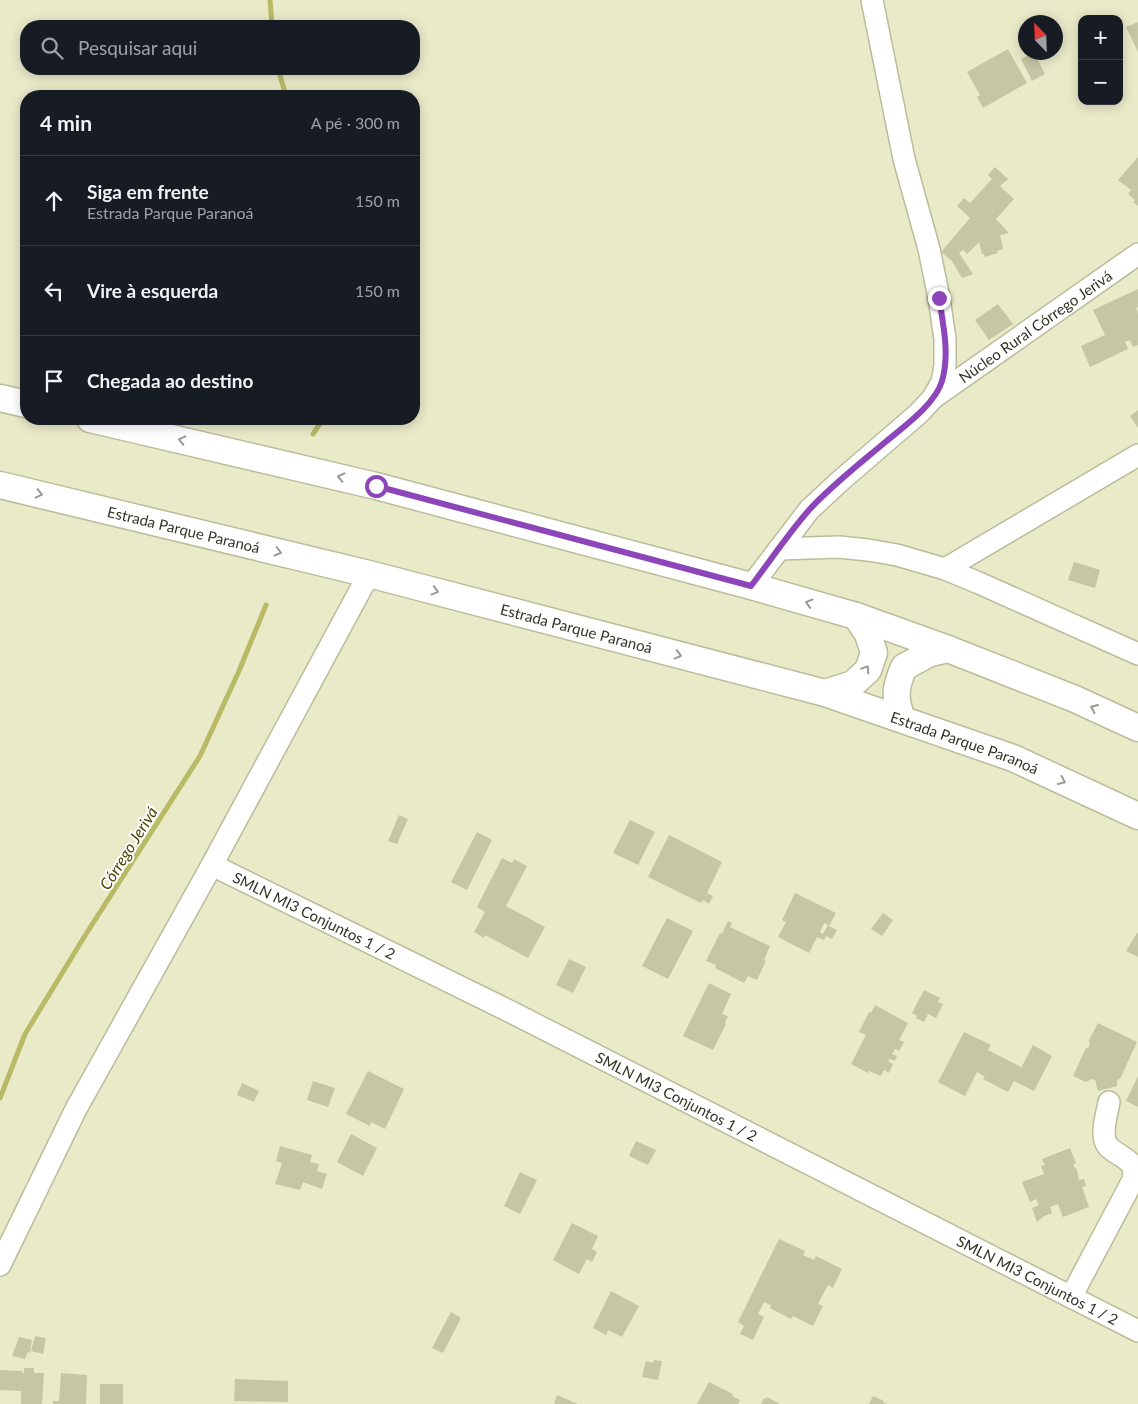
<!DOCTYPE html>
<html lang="pt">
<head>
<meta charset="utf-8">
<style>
	body { margin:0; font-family:Lato,sans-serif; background:#242831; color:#f1f3f6 }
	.controls { position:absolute; right:15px; top:15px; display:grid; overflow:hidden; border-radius:10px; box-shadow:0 2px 12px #0003 }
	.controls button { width:45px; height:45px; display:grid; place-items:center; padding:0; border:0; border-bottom:1px solid #363941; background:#171b24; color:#f1f3f6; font:25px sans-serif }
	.compass { position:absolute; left:1018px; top:15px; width:45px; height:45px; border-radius:50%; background:#171b24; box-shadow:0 2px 12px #0003; rotate:337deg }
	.stop { position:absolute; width:15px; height:15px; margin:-11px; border:4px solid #8d46ba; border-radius:50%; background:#fff }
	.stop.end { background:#8d46ba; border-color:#fff; box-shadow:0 1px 5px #0008 }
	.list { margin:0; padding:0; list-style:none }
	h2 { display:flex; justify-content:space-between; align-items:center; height:65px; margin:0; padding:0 20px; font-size:21px }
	h2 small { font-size:16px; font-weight:400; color:#9ea1a6 }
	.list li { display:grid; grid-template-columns:32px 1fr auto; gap:15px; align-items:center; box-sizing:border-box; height:90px; padding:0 20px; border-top:1px solid #363941 }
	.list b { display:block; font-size:19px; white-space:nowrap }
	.list p { margin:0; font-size:16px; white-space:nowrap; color:#9ea1a6 }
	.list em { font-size:16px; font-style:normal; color:#9ea1a6 }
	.icon { flex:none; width:28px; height:28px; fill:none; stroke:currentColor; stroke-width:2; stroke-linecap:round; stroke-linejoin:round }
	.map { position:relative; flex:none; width:1138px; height:1404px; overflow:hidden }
	.search { position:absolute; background:#171b24; box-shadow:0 2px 12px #0003; left:20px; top:20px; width:400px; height:55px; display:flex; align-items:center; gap:12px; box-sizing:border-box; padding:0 18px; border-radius:20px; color:#9ea1a6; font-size:19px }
	.panel { position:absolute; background:#171b24; box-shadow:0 2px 12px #0003; left:20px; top:90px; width:400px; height:335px; border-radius:20px }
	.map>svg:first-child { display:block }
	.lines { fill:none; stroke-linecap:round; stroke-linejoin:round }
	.stream { stroke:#b9ba66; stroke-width:5 }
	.building { fill:#c4c6a4; fill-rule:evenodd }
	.minor-casing { stroke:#babc9a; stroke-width:24 }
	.major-casing { stroke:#babc9a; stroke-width:29 }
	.minor { stroke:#fff; stroke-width:21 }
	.major { stroke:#fff; stroke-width:26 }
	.oneway { stroke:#999a92 }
	.route { stroke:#8d46ba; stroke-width:6 }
	.labels { text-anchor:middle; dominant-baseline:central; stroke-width:4; stroke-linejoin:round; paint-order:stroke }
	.street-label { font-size:15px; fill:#333426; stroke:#fff }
	.water-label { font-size:16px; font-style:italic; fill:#454400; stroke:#fff }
</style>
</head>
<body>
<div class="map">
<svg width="1138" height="1404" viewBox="0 0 1138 1404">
	<rect width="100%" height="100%" fill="#e9eac8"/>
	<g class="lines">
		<!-- stream -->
		<path class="stream" d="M 270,0 L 272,26
			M 278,69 L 286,96
			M 313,434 L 323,419
			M 0,1098 L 25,1034 L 86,934 L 200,756 L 239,671 L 266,605"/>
	</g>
	<!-- building -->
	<path class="building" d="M 1138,22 L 1138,52 L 1126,27 Z
		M 1008,49 L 1027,83 L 983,108 L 977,97 L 980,95 L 967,72 Z
		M 1034,52 L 1045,74 L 1032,81 L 1021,59 Z
		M 1138,157 L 1138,206 L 1133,202 L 1135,200 L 1128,194 L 1131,190 L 1118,180 Z
		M 995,167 L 1008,179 L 1000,186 L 1014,199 L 996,219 L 1009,233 L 1000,235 L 1003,249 L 997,251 L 998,253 L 985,257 L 984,254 L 982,254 L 979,242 L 967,254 L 963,250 L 959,253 L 973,274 L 962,278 L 952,261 L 941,252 L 970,218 L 957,206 L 964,198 L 970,203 L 992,179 L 988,175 Z
		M 1138,289 L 1138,307 L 1136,308 L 1138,313 L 1138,345 L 1133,347 L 1130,340 L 1125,342 L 1128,349 L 1090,367 L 1081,346 L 1105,335 L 1093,310 Z
		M 998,304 L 1013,324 L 989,340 L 975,320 Z
		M 1138,410 L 1138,428 L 1130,416 Z
		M 1074,562 L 1100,570 L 1095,588 L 1068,580 Z
		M 399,815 L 408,819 L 397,844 L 388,841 Z
		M 630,820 L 655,832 L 638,865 L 613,853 Z
		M 477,832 L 492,840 L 467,890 L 451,882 Z
		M 669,835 L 722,862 L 707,893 L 713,896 L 709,904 L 703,900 L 701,903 L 648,877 Z
		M 502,858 L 512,863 L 514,859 L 527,866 L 506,906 L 545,927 L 528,958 L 485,935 L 484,938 L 474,932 L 485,912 L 477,907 Z
		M 795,893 L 836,913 L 829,926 L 837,930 L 832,939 L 826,936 L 824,940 L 817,937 L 809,953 L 778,937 L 786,922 L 782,920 ZM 824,923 L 828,925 L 823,934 L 820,932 Z
		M 883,913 L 893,920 L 882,936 L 871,929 Z
		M 667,918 L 693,931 L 668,979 L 642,966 Z
		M 728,921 L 732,923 L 730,927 L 770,946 L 764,960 L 766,961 L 765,963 L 757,980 L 748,976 L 744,983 L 715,968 L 716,965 L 706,961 L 720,933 L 722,934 Z
		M 1137,933 L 1138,933 L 1138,957 L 1126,951 Z
		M 569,959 L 586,967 L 573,993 L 556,985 Z
		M 709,983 L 731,994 L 722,1014 L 728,1016 L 725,1023 L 726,1024 L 713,1050 L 683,1036 Z
		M 924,990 L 940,998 L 938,1002 L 943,1004 L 936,1018 L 928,1014 L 924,1022 L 916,1018 L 917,1016 L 912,1013 Z
		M 875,1005 L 908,1023 L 899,1040 L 904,1042 L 899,1051 L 895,1049 L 892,1054 L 897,1056 L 895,1061 L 890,1059 L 888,1061 L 893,1064 L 889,1073 L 884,1070 L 881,1076 L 869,1071 L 868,1073 L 851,1064 L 866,1035 L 859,1032 L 869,1012 L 871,1013 Z
		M 1098,1023 L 1137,1042 L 1120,1079 L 1117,1080 L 1117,1086 L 1098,1091 L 1095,1080 L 1092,1079 L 1086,1082 L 1073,1076 L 1086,1048 L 1088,1048 L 1090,1044 L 1089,1043 L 1089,1040 Z
		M 964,1032 L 991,1045 L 988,1050 L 1021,1067 L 1019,1072 L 1033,1045 L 1052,1056 L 1034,1091 L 1014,1081 L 1008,1092 L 983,1079 L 985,1077 L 977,1072 L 965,1096 L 938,1082 Z
		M 368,1071 L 404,1089 L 385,1129 L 371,1122 L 370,1126 L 346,1114 Z
		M 1138,1076 L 1138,1107 L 1126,1101 Z
		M 313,1081 L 335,1088 L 328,1107 L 307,1100 Z
		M 242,1083 L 259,1091 L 254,1102 L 237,1095 Z
		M 351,1134 L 377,1148 L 363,1176 L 337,1162 Z
		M 636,1141 L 656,1150 L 648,1165 L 629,1156 Z
		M 280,1146 L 312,1155 L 310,1162 L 319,1164 L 317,1171 L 327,1174 L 322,1189 L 303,1182 L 300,1190 L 275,1184 L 282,1163 L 276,1161 Z
		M 1070,1148 L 1076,1163 L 1073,1165 L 1077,1170 L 1079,1180 L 1084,1179 L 1086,1186 L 1082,1187 L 1089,1207 L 1063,1217 L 1058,1204 L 1050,1207 L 1052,1213 L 1044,1216 L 1037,1222 L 1032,1208 L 1039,1205 L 1036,1199 L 1030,1202 L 1022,1182 L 1044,1174 L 1041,1166 L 1045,1165 L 1042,1159 Z
		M 520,1172 L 537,1180 L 520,1214 L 504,1206 Z
		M 572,1223 L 598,1236 L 592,1249 L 597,1252 L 592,1262 L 587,1259 L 579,1274 L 553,1260 Z
		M 779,1239 L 805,1251 L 803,1255 L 814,1260 L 816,1256 L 842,1269 L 833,1288 L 828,1285 L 818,1304 L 823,1306 L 813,1326 L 793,1316 L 791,1319 L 770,1308 L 771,1305 L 764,1302 L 758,1314 L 764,1317 L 753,1340 L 740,1334 L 744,1326 L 738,1322 Z
		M 611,1291 L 639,1306 L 622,1337 L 608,1330 L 606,1335 L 593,1328 Z
		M 451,1312 L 461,1318 L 443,1353 L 432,1348 Z
		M 35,1336 L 46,1338 L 43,1354 L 31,1351 Z
		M 19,1337 L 32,1340 L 30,1353 L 28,1352 L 25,1359 L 12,1356 Z
		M 654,1360 L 662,1361 L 658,1380 L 642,1377 L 646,1361 L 653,1363 Z
		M 24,1368 L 34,1368 L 34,1373 L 44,1373 L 42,1404 L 21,1404 L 21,1391 L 0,1390 L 0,1370 L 22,1371 L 22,1373 L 24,1373 Z
		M 61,1373 L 87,1375 L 86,1404 L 53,1404 L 53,1401 L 59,1401 Z
		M 235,1379 L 288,1381 L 288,1402 L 234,1401 Z
		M 709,1382 L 733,1394 L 732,1396 L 740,1400 L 738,1404 L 697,1404 Z
		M 100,1384 L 123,1384 L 123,1404 L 100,1404 Z
		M 557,1395 L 578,1404 L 554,1404 Z
		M 873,1396 L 884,1401 L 883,1402 L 888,1404 L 869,1404 Z
		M 767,1397 L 780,1404 L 761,1404 L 764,1398 L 766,1399 Z"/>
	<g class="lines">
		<defs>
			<g id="minor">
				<path id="s1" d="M 933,398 L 1138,254"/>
				<path d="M 779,549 L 839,547 L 868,550 L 897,555 L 945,569 L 979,583 L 1138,654"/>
				<path d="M 945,569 L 1138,455"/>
				<path d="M 751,586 L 809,510 L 839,482 L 918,414 L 933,398 L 942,382 L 945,366 L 945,339 L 939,298 L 929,249 L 904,159 L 872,0"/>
				<path id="s2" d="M 212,865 L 509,1011 L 1138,1331"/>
				<path d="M 0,1265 L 76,1109 L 212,865 L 369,574"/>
				<path d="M 1071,1297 L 1133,1180 C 1138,1157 1117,1158 1107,1145 C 1100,1134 1107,1114 1109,1102"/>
			</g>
			<g id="major">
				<path d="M 0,398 L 26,404"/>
				<path d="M 90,419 L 376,486 L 751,586 L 856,616 L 948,649 L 1075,699 L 1138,728"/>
				<path id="s3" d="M 0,485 L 369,574 L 825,693 L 1013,758 L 1138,816"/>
				<path d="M 825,693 L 853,684 L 868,670 L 874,653 L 868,634 L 856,616"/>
				<path d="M 902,719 C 894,697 895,688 904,667 L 930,653 L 948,649"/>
			</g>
		</defs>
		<!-- minor casing -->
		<use href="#minor" class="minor-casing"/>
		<!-- major casing -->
		<use href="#major" class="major-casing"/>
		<!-- minor -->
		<use href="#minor" class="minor"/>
		<!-- major -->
		<use href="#major" class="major"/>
	</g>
	<!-- one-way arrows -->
	<defs><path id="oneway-chevron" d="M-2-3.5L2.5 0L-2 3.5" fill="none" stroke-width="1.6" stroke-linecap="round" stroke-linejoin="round" transform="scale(1.25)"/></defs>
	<g class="oneway">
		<use href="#oneway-chevron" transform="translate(182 440) rotate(-167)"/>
		<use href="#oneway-chevron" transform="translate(341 477) rotate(-167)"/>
		<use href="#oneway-chevron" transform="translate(39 494) rotate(13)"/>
		<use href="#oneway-chevron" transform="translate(278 552) rotate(14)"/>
		<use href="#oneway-chevron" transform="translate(435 591) rotate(15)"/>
		<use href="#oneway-chevron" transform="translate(809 603) rotate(-164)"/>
		<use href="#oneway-chevron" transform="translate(678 655) rotate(15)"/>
		<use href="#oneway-chevron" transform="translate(866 669) rotate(-56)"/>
		<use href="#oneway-chevron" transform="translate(1094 708) rotate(-155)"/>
		<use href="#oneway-chevron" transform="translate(1062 781) rotate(25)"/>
	</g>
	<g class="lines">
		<!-- route -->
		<path class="route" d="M 376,486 L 751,586 C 770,561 788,534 809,510 C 831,486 858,465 883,444 C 902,428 935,405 942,381 C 950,354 943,324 939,298"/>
	</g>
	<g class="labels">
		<!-- street labels -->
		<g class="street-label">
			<text stroke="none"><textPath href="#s1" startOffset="125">Núcleo Rural Córrego Jerivá</textPath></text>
			<text stroke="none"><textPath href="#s3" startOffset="189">Estrada Parque Paranoá</textPath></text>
			<text stroke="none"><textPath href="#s3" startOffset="594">Estrada Parque Paranoá</textPath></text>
			<text stroke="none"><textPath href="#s3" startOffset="999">Estrada Parque Paranoá</textPath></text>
			<text stroke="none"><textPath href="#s2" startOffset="114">SMLN MI3 Conjuntos 1 / 2</textPath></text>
			<text stroke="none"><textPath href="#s2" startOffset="519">SMLN MI3 Conjuntos 1 / 2</textPath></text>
			<text stroke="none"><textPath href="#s2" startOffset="924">SMLN MI3 Conjuntos 1 / 2</textPath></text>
		</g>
		<!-- water labels -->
		<g class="water-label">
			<text transform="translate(128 848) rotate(-58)">Córrego Jerivá</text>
		</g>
	</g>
</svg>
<div class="controls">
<button>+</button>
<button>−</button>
</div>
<svg class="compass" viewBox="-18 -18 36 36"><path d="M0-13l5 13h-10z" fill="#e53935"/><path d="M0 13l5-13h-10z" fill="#9ea1a6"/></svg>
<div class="stop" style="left:376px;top:486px"></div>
<div class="stop end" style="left:939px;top:298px"></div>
<div class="search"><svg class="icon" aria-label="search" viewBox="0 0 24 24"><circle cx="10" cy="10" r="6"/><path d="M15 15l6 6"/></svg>Pesquisar aqui</div>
<section class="panel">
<h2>4 min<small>A pé · 300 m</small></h2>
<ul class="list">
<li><svg class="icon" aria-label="ahead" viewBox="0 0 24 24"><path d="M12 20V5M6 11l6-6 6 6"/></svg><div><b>Siga em frente</b><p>Estrada Parque Paranoá</p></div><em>150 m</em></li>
<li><svg class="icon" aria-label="left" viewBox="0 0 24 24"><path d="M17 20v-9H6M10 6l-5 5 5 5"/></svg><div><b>Vire à esquerda</b></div><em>150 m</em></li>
<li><svg class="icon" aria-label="arrive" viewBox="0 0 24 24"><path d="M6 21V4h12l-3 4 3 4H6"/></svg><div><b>Chegada ao destino</b></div></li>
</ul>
</section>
</div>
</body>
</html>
